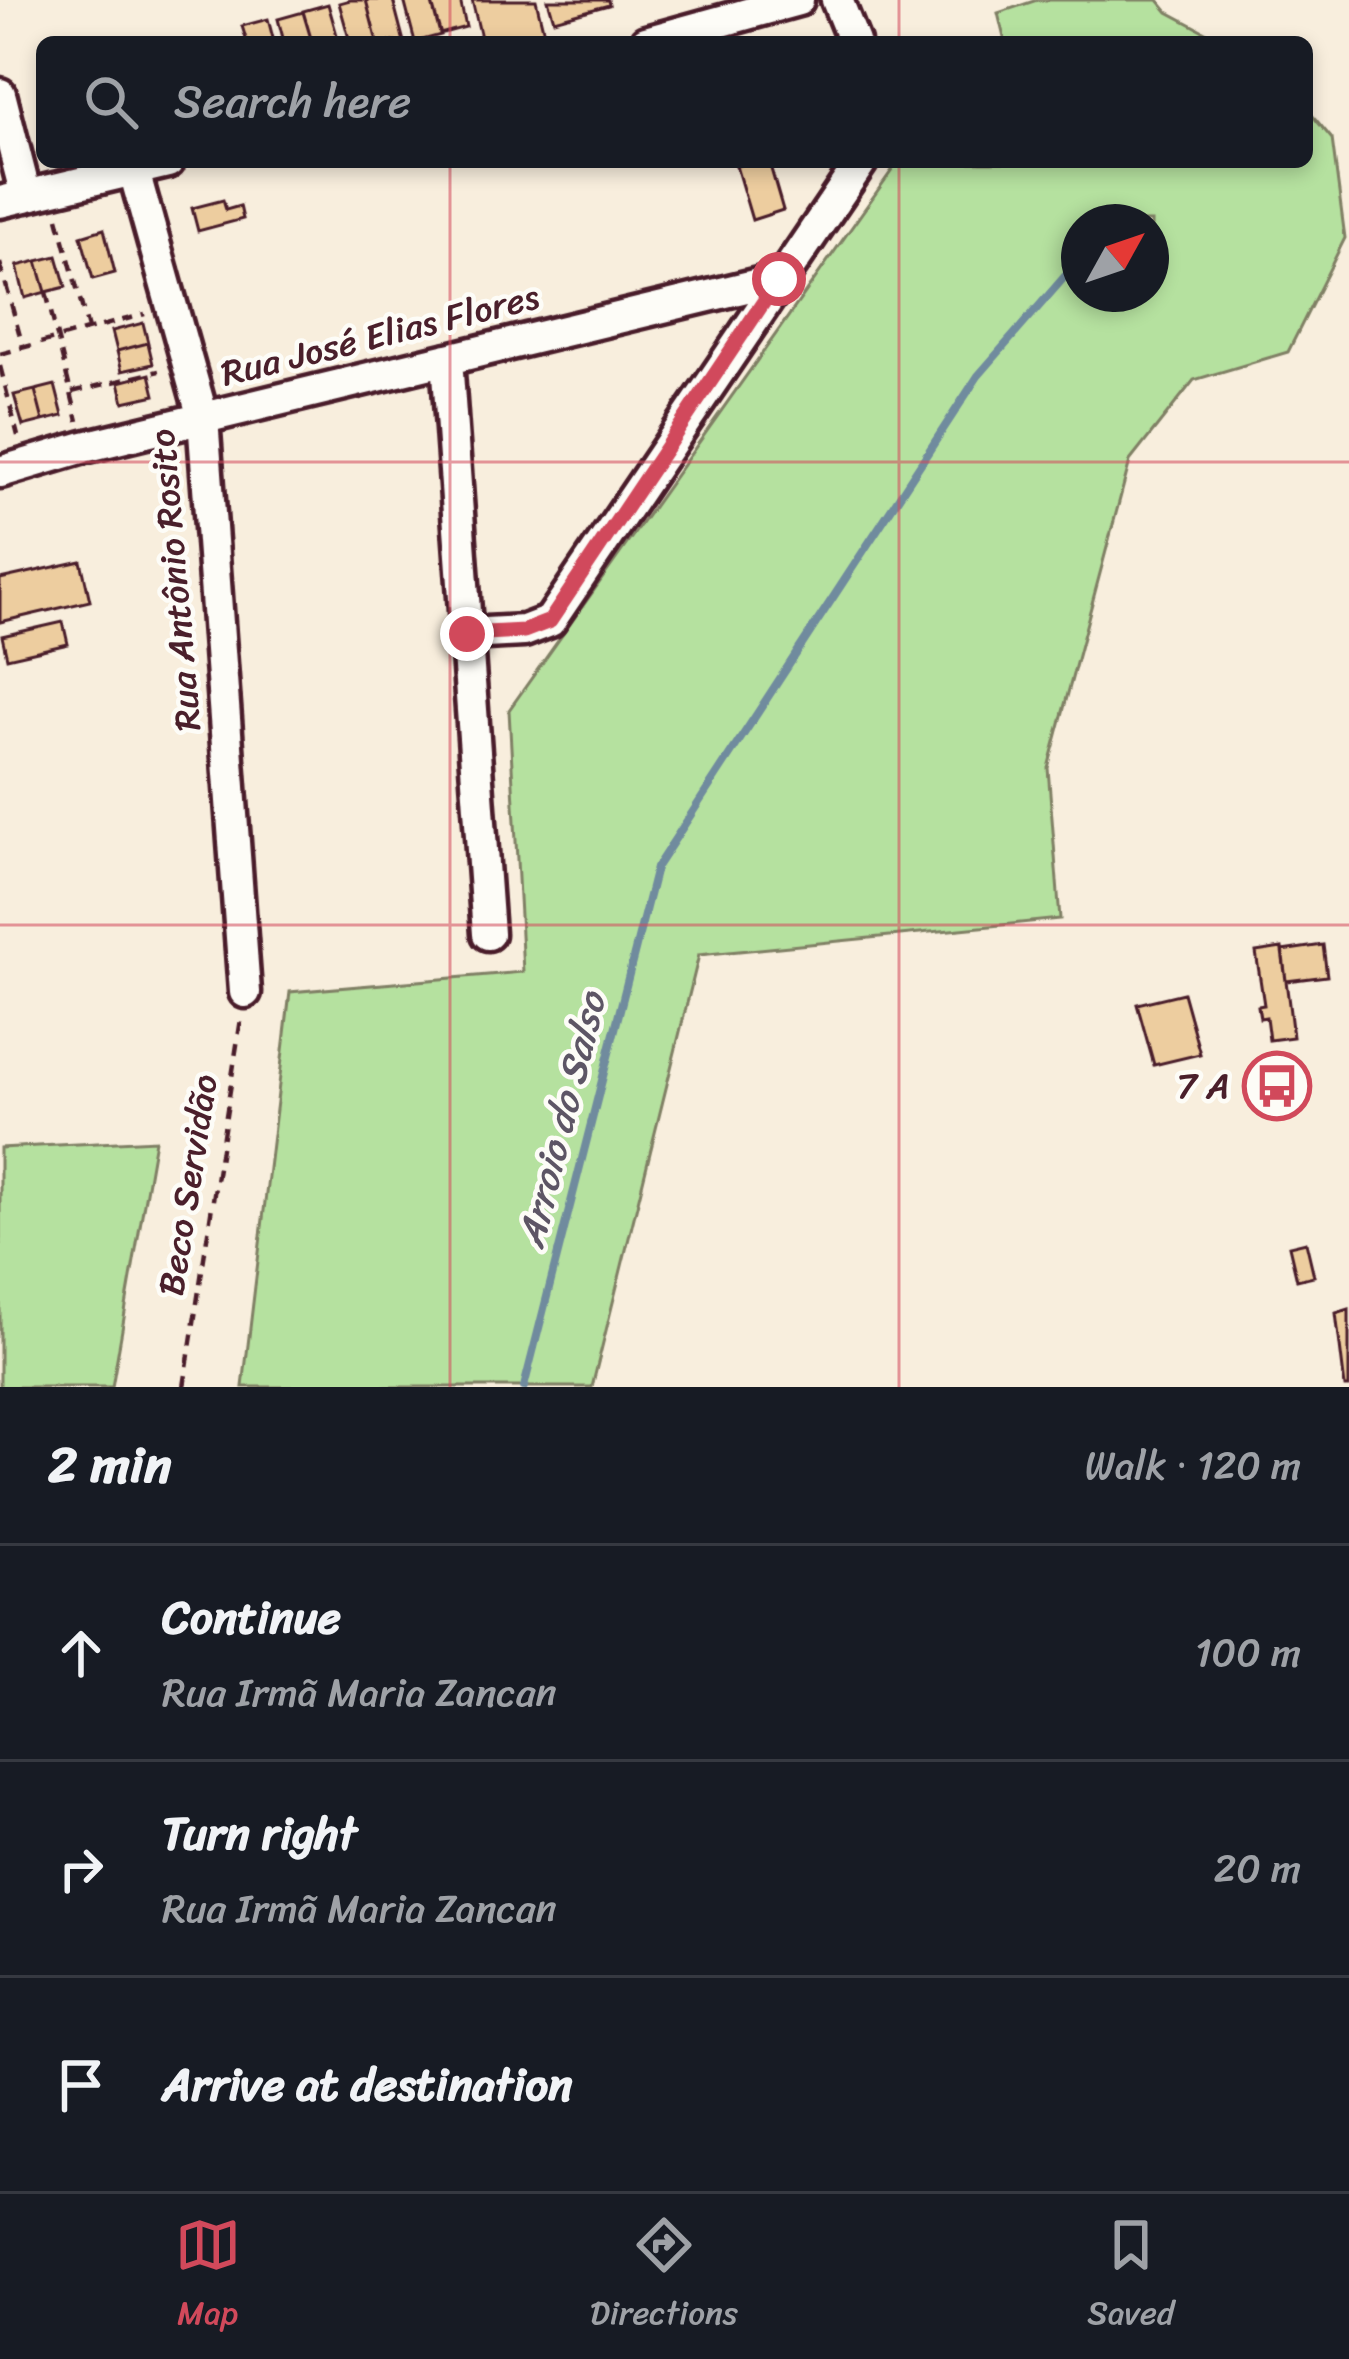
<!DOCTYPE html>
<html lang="en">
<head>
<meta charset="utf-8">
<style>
	body { margin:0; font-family:Sriracha,sans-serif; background:#20242c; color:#f1f3f6 }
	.compass { position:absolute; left:1061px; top:204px; width:108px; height:108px; border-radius:50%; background:#171b24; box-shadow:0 6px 18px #0003; rotate:50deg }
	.stop { position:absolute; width:36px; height:36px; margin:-27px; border:9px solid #d1495b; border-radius:50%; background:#fff }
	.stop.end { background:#d1495b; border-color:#fff; box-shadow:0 3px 12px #0008 }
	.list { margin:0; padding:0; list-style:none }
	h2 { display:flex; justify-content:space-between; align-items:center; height:156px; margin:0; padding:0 48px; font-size:51px }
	h2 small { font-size:39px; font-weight:400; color:#9ea1a6 }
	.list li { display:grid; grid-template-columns:78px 1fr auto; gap:36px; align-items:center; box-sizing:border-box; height:216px; padding:0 48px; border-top:3px solid #363941 }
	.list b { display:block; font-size:45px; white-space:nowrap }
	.list p { margin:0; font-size:39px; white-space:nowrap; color:#9ea1a6 }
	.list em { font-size:39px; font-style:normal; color:#9ea1a6 }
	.icon { flex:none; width:66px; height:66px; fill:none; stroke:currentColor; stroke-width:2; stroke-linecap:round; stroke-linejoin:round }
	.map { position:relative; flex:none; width:1349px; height:1387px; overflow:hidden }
	.search { position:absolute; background:#171b24; box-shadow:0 6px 18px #0003; left:36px; right:36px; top:36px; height:132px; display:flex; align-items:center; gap:30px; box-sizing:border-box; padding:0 42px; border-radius:18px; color:#9ea1a6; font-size:45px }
	.sheet { height:804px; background:#171b24 }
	nav { display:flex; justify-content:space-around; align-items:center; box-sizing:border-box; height:168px; border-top:3px solid #363941; background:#171b24; font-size:33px; color:#9ea1a6 }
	nav a { display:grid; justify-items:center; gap:6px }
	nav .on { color:#d1495b }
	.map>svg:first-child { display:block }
	.green { fill:#b5e19f; stroke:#808065; stroke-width:3; fill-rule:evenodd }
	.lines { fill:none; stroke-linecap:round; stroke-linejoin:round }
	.stream { stroke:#708b9e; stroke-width:8 }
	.building { fill:#edcd9f; stroke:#4a1f2b; stroke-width:3 }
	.street-casing { stroke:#4a1f2b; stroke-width:39 }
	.path { stroke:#4a1f2b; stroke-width:4.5; stroke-dasharray:12 9; stroke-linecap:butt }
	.street { stroke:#fdfcf7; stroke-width:30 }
	.route { stroke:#d1495b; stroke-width:15 }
	.grid { fill:none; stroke:#d1495b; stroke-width:3; stroke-opacity:0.55 }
	.labels { text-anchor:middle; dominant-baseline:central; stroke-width:9; stroke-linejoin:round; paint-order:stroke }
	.street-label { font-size:36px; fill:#4a1f2b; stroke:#fdfcf7 }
	.poi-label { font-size:36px; fill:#4a1f2b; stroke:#fdfcf7; text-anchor:end }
	.water-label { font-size:39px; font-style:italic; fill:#5d5565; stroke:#fdfcf7 }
</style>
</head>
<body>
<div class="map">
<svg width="1349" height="1387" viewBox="0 0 1349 1387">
	<rect width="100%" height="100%" fill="#f8eedd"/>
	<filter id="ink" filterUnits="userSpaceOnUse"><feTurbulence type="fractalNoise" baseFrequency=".00833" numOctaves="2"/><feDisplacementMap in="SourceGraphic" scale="24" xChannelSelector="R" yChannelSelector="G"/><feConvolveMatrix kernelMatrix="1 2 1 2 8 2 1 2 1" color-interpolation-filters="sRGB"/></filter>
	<g filter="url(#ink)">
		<!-- green -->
		<path class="green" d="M 1037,0 L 1158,0 L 1168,12 L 1224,42 L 1005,42 L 998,13 Z
			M 1307,109 L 1332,139 L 1345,238 L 1288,352 L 1194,380 L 1130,461 L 1048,768 L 1060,919 L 699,955 L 592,1387 L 243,1387 L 290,992 L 523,972 L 509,710 L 898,162 L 1307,162 ZM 1151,222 L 1151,294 L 1079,294 L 1079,222 Z
			M 155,1140 L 112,1387 L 0,1387 L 0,1148 Z"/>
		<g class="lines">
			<!-- stream -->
			<path class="stream" d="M 524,1387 L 656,868 L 978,376 L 1067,274 L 1079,267"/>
		</g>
		<!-- building -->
		<path class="building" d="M 350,0 L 366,0 L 377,42 L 350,42 L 339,3 Z
			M 366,0 L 393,0 L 404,42 L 377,42 Z
			M 404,0 L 431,0 L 441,35 L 415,42 Z
			M 431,0 L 460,0 L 466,27 L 440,34 Z
			M 472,0 L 536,0 L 544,33 L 508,42 L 482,42 Z
			M 548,0 L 608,0 L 609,5 L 554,20 Z
			M 328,4 L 339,42 L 312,42 L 303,11 Z
			M 303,12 L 312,42 L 284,42 L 278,19 Z
			M 268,19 L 274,42 L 247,42 L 242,26 Z
			M 750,162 L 769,162 L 783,210 L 752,220 L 736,166 Z
			M 223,200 L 226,210 L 240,206 L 243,219 L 198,231 L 192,208 Z
			M 104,229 L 115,273 L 93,279 L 81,236 Z
			M 57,256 L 66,287 L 46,292 L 37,261 Z
			M 37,261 L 46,292 L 25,298 L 17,266 Z
			M 143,323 L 148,343 L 117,351 L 112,331 Z
			M 148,343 L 153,364 L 122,371 L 117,351 Z
			M 150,374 L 155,395 L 124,402 L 119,382 Z
			M 55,385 L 63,416 L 43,421 L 35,390 Z
			M 35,390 L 43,421 L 23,426 L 14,395 Z
			M 81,561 L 90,601 L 0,622 L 0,579 Z
			M 63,622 L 68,644 L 7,658 L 2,636 Z
			M 1323,945 L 1327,976 L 1286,981 L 1282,951 Z
			M 1282,948 L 1293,1037 L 1269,1040 L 1266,1017 L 1260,1018 L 1258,1006 L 1264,1005 L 1256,952 Z
			M 1183,993 L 1200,1054 L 1154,1065 L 1137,1004 Z
			M 1306,1242 L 1314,1276 L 1297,1280 L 1289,1246 Z
			M 1349,1309 L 1349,1387 L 1345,1387 L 1336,1313 Z"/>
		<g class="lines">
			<defs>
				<path id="street" d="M 837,0 L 854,42
					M 646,42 L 798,0
					M 0,94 L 26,196
					M 134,171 L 203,418 L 245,992
					M 0,202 L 168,162
					M 447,359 L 488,934
					M 0,472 L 84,447 L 779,279
					M 467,634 L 524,631 L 550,621 L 861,162"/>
			</defs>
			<!-- street casing -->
			<use href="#street" class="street-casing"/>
			<!-- path -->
			<path class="path" d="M 58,218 L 88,329
				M 0,263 L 23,347
				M 46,292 L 78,421
				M 0,354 L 145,314
				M 0,366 L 18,436
				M 72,392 L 159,371
				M 184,1387 L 241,1019"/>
			<!-- street -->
			<use href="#street" class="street"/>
		</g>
	</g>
	<g class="lines" filter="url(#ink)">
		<!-- route -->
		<path class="route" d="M 467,634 L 524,631 L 550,621 L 779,279"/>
	</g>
	<!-- grid -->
	<path class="grid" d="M 450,0 L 450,42M 899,0 L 899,42M 450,162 L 450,1387M 899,162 L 899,1387M 0,462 L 1349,462M 0,925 L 1349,925"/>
	<!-- icons -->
	<defs>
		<symbol id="bus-ring" viewBox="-11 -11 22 22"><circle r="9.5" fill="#fdfcf7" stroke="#d1495b" stroke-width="1.5"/><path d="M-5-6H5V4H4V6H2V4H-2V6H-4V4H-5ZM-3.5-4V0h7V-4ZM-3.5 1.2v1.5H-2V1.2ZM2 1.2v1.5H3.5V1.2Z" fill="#d1495b"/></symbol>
	</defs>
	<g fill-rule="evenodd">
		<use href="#bus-ring" x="1239" y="1048" width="76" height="76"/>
	</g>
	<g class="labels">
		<!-- street labels -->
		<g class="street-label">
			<text transform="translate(380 335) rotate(-14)">Rua José Elias Flores</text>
			<text transform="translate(175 580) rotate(-95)">Rua Antônio Rosito</text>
			<text transform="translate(188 1185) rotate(-81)">Beco Servidão</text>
		</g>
		<!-- poi labels -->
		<g class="poi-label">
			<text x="1230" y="1086">7 A</text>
		</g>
		<!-- water labels -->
		<g class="water-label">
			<text transform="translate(561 1120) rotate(-76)">Arroio do Salso</text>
		</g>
	</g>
</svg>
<svg class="compass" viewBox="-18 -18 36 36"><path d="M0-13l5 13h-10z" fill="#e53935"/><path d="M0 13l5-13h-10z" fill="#9ea1a6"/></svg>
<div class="stop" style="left:779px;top:279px"></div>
<div class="stop end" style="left:467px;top:634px"></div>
<div class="search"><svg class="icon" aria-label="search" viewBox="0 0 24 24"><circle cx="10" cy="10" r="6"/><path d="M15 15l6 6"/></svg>Search here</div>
</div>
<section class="sheet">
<h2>2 min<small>Walk · 120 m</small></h2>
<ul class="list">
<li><svg class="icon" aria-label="ahead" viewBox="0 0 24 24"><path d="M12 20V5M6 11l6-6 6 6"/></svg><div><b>Continue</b><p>Rua Irmã Maria Zancan</p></div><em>100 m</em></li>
<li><svg class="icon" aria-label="right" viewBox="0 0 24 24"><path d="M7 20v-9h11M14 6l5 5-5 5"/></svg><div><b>Turn right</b><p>Rua Irmã Maria Zancan</p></div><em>20 m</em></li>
<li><svg class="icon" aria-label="arrive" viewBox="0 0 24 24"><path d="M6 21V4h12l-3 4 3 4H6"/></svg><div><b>Arrive at destination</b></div></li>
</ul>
</section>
<nav>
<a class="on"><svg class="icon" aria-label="map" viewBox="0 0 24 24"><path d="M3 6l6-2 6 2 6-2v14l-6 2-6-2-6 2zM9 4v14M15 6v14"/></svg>Map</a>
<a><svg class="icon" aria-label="directions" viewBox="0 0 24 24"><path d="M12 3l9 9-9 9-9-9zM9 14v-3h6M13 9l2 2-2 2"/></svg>Directions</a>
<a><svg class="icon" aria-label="saved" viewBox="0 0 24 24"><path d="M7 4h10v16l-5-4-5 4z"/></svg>Saved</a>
</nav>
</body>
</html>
